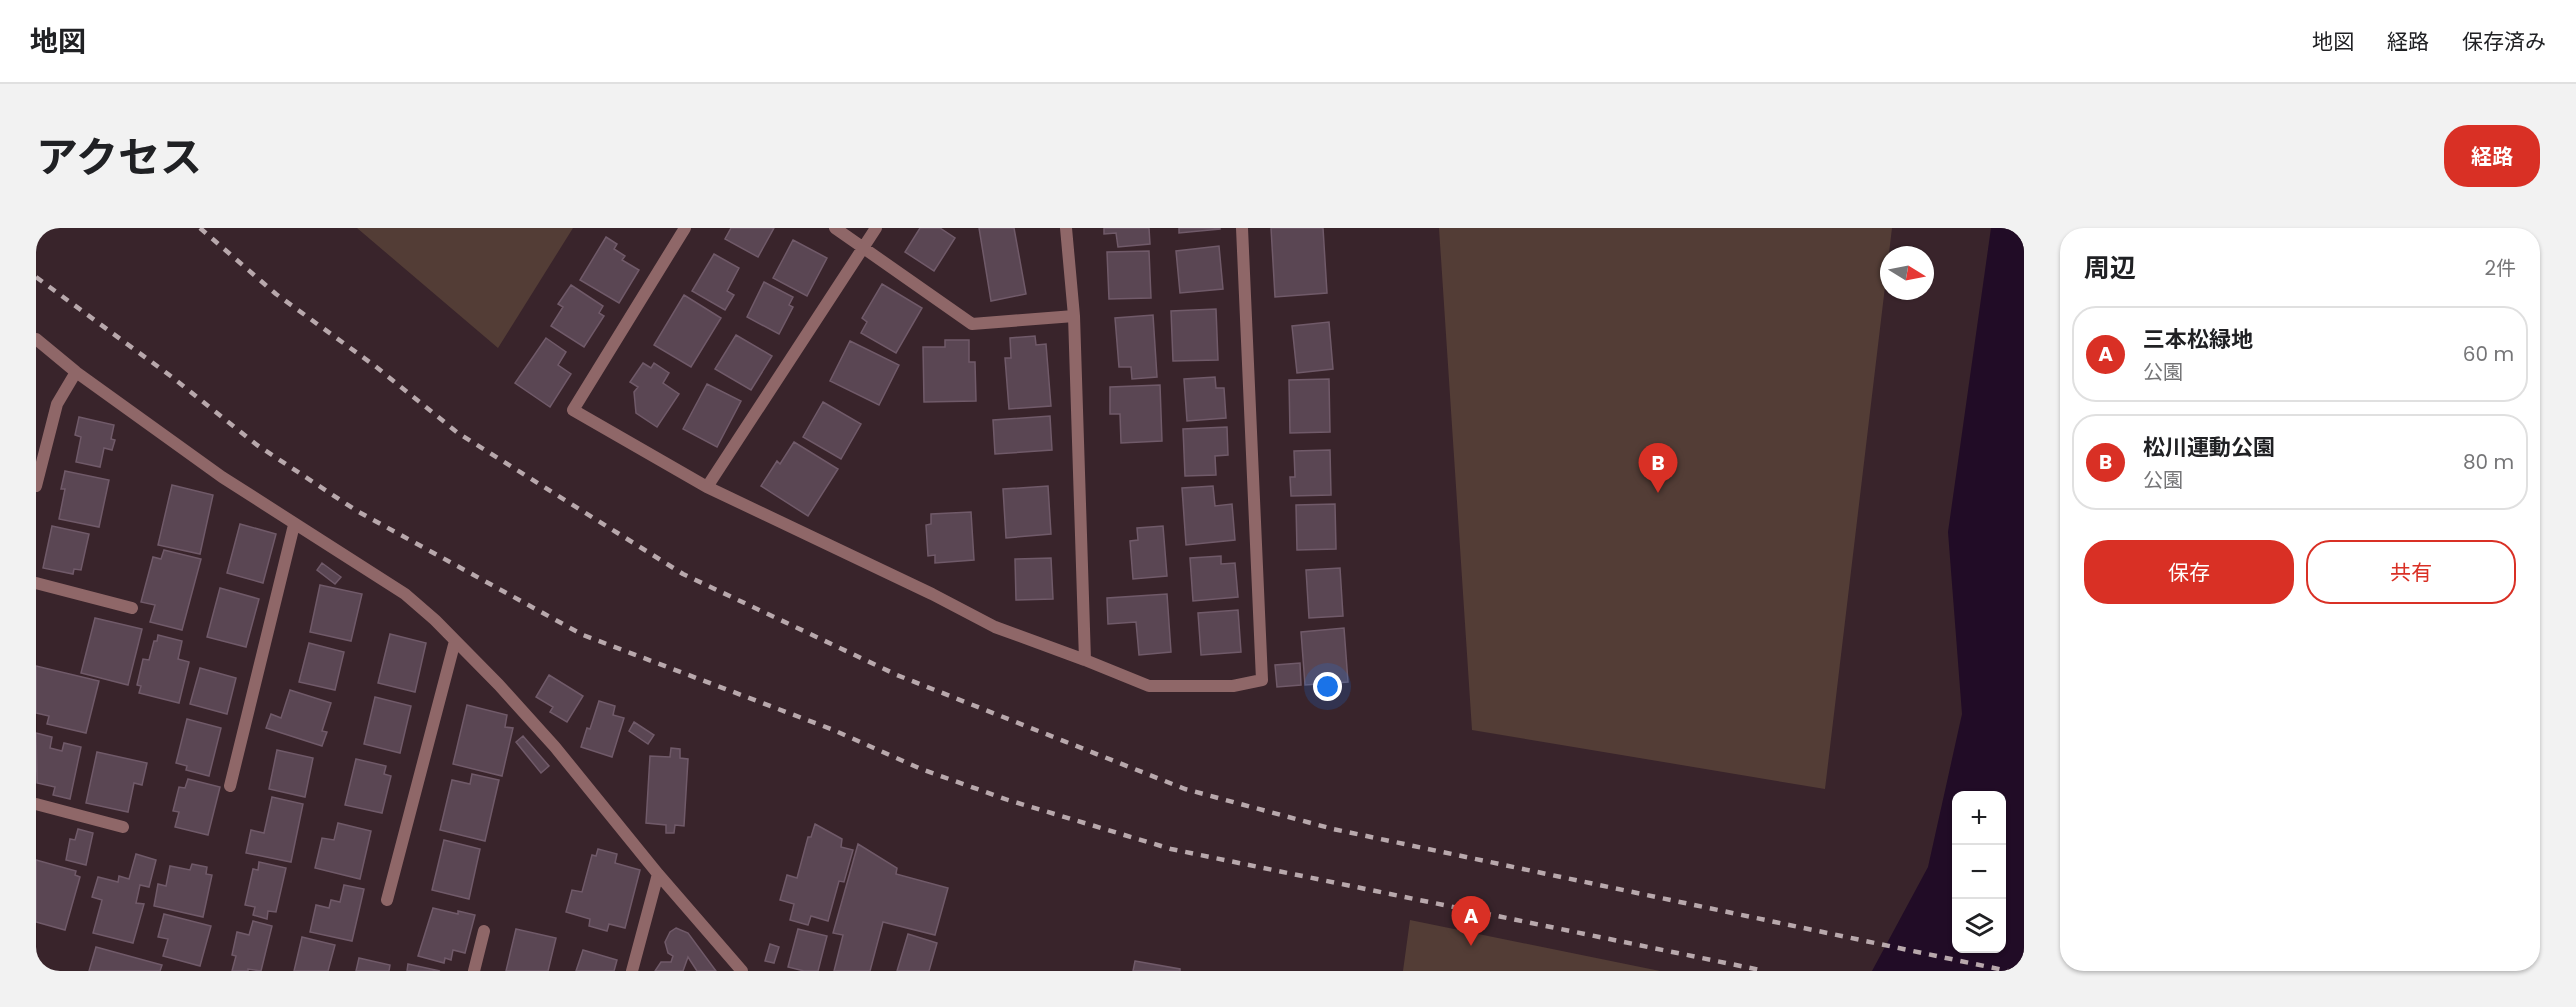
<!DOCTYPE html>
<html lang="ja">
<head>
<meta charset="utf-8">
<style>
	body { margin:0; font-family:Poppins,"Noto Sans JP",sans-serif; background:#f2f2f2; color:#202124 }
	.controls { position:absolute; right:18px; bottom:18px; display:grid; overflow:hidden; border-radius:12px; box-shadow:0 2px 4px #0004 }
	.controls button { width:54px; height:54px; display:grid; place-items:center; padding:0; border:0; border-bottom:2px solid #e0e0e0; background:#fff; color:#202124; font:30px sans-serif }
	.compass { position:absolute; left:1844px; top:18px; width:54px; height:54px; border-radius:50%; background:#fff; box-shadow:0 2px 4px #0004; rotate:100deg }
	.you { position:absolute; left:1292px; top:459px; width:21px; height:21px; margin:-15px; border:4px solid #fff; border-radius:50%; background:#1a73e8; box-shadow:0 0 0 9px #1a73e833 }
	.badge { display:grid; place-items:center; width:39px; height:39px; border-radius:50%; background:#d93025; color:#fff; font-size:20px; font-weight:700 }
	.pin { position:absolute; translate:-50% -50px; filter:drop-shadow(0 2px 3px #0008) }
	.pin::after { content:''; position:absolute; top:32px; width:21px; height:18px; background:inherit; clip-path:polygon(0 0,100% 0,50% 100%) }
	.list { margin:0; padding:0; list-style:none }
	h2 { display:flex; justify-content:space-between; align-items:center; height:78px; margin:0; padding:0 24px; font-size:26px }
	h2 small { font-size:20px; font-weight:400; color:#757577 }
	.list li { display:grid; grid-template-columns:39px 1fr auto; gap:18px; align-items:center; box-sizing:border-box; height:96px; margin:0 12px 12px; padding:0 12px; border:2px solid #e0e0e0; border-radius:24px }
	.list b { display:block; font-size:22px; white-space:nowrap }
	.list p { margin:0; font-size:20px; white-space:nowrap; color:#757577 }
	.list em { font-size:20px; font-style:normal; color:#757577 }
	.actions { display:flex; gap:12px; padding:18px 24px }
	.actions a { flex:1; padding:14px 0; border:2px solid #d93025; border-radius:24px; text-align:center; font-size:21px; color:#d93025 }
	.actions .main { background:#d93025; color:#fff }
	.icon { flex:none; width:33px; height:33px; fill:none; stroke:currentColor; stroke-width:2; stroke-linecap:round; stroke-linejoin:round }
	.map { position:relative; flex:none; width:1988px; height:743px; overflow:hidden; border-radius:24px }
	header { display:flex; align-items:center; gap:36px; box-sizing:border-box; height:84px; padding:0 30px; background:#fff; border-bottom:2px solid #e0e0e0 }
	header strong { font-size:28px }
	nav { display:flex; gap:33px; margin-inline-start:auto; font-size:21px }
	.intro { display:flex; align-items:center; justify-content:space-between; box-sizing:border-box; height:144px; padding:0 36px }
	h1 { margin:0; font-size:42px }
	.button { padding:15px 27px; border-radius:24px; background:#d93025; color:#fff; font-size:21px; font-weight:700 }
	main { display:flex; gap:36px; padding:0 36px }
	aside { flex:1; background:#fff; border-radius:24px; box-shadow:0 2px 4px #0004 }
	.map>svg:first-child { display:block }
	.green { fill:#533d36 }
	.water { fill:#210c26; fill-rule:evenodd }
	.building { fill:#5a4653; stroke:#705a69; stroke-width:1.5 }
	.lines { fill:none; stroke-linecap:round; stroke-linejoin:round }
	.minor { stroke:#8f6768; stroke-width:12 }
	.rail { stroke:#b8a8ac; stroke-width:4.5; stroke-dasharray:8 8; stroke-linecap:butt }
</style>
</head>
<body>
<header>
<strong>地図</strong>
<nav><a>地図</a><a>経路</a><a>保存済み</a></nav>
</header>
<div class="intro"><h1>アクセス</h1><a class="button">経路</a></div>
<main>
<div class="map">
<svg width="1988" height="743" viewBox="0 0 1988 743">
	<rect width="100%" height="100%" fill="#39242b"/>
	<!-- green -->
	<path class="green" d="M 321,0 L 537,0 L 462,120 Z
		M 1403,0 L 1856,0 L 1789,561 L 1436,502 Z
		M 1374,692 L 1624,743 L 1367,743 Z"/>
	<!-- water -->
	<path class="water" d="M 1955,0 L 1988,0 L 1988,743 L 1836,743 L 1892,639 L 1926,486 L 1912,304 ZM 1920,568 L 1966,568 L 1966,720 L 1920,720 Z"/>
	<!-- building -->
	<path class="building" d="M 695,0 L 738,0 L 722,29 L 689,11 Z
		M 884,0 L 904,0 L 919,10 L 898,43 L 869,24 Z
		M 943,0 L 978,0 L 990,66 L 955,73 Z
		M 1068,0 L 1113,0 L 1114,16 L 1082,19 L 1080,5 L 1068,6 Z
		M 1143,0 L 1184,0 L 1184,1 L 1143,5 Z
		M 1235,0 L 1287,0 L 1291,65 L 1239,69 Z
		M 570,9 L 581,16 L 578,21 L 589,28 L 586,32 L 603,42 L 583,75 L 544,52 Z
		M 757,12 L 791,30 L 771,68 L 737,50 Z
		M 1183,18 L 1187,61 L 1144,65 L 1140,23 Z
		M 1113,23 L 1115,70 L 1073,71 L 1071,24 Z
		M 678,26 L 703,40 L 691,63 L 698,67 L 689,82 L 656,63 Z
		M 728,54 L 757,69 L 753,77 L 757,79 L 743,106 L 711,89 Z
		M 846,56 L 886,80 L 860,125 L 825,105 L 831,94 L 826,90 Z
		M 535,57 L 567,78 L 563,85 L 568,88 L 548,119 L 515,98 L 527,79 L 522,76 Z
		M 648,67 L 685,90 L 655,139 L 618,117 Z
		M 1180,81 L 1182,132 L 1137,133 L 1135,83 Z
		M 1117,87 L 1121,149 L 1096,151 L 1095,139 L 1083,139 L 1079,90 Z
		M 1293,94 L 1297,141 L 1261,145 L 1256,98 Z
		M 700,107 L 736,128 L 715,162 L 679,141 Z
		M 999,108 L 1000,117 L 1010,116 L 1015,178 L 973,181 L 969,130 L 975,130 L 974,110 Z
		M 510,110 L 530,124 L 522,137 L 535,146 L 514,179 L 479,155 Z
		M 909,112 L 933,112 L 933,134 L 939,134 L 940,173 L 888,174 L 887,119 L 909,119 Z
		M 814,113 L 863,137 L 843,177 L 794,153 Z
		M 607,135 L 615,140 L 618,135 L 633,145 L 627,155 L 643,166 L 621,199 L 600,185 L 598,164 L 602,159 L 594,154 Z
		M 1179,149 L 1180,160 L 1188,160 L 1190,190 L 1151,193 L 1148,151 Z
		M 1293,151 L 1294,204 L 1254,205 L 1253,152 Z
		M 671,156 L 705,173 L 681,219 L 647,201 Z
		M 1124,157 L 1126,213 L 1085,215 L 1084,186 L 1074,186 L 1074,159 Z
		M 787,174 L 825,196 L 805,231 L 767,209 Z
		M 1014,188 L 1016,222 L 959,226 L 957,192 Z
		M 43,189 L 78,197 L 75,211 L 79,212 L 76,222 L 68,220 L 64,239 L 40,234 L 45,209 L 39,207 Z
		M 1191,199 L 1192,227 L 1179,228 L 1180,247 L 1149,248 L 1147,201 Z
		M 758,214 L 802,241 L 772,288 L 725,258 L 741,233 L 744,236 Z
		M 1294,222 L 1295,267 L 1255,268 L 1254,249 L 1259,249 L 1258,223 Z
		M 29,243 L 73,252 L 63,299 L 23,291 L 29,261 L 25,261 Z
		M 136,257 L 177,267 L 164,326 L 122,317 Z
		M 1012,258 L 1015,306 L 970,310 L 967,261 Z
		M 1177,258 L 1179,278 L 1196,276 L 1199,312 L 1150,317 L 1146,260 Z
		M 1299,276 L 1300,321 L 1261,322 L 1260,277 Z
		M 935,284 L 938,332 L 899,335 L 899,327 L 892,328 L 890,297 L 895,296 L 895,286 Z
		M 204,296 L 240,306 L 227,355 L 191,345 Z
		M 16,298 L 53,306 L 45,342 L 38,341 L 37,346 L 7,340 Z
		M 1127,298 L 1131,348 L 1097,351 L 1094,313 L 1102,312 L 1101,300 Z
		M 128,322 L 165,331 L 146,402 L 114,394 L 119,377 L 105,374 L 117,329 L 125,331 Z
		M 1185,328 L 1185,336 L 1199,335 L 1202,369 L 1157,373 L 1154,330 Z
		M 1015,330 L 1017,371 L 980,372 L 979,331 Z
		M 286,335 L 305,349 L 299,356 L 281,342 Z
		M 1304,340 L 1307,388 L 1273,390 L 1270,342 Z
		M 284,357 L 326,366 L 315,413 L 274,404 Z
		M 184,360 L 223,371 L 210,419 L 171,409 Z
		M 1131,366 L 1135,424 L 1103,427 L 1100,394 L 1072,396 L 1071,370 Z
		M 1202,382 L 1205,424 L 1165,427 L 1162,385 Z
		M 59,390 L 106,401 L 92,457 L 45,445 Z
		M 1308,400 L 1312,454 L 1269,457 L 1265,404 Z
		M 354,406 L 390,415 L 379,464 L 342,455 Z
		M 122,407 L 146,413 L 142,431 L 153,434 L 143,475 L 103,465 L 105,458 L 101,457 L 107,431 L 113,432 L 118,413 L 121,413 Z
		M 273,415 L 308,424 L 299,462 L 263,454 Z
		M 1264,435 L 1265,457 L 1241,459 L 1239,437 Z
		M 0,438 L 63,453 L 50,505 L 11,496 L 13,488 L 0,485 Z
		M 164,440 L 200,450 L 191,486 L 154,476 Z
		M 513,447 L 547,468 L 531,494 L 514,484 L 517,479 L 500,469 Z
		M 254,462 L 295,475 L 286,503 L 291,504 L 286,518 L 230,500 L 235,486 L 245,490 Z
		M 339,469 L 375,478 L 364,525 L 328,516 Z
		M 563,473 L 579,478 L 577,487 L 588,490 L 576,529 L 545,519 L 551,500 L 554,501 Z
		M 431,477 L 471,487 L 469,499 L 477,500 L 466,548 L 417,536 Z
		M 151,491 L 185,500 L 173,548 L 150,542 L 151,538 L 140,535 Z
		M 598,494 L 618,507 L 612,516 L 593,503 Z
		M 0,505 L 16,509 L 14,520 L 26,523 L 28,515 L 45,519 L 34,571 L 17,567 L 19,559 L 1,555 Z
		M 487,508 L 513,538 L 505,545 L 480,514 Z
		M 635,520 L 644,521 L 644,530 L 652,531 L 648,598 L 639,597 L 638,605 L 630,605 L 630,597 L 610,595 L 614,528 L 634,529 Z
		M 241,522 L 277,530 L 269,569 L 233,561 Z
		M 61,524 L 111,535 L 106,557 L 98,555 L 92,584 L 50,575 Z
		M 320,531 L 350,538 L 348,546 L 355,548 L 346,585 L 309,577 Z
		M 436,546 L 463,552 L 449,613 L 404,602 L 416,552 L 434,556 Z
		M 152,551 L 184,559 L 172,607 L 139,599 L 143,584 L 137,583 L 143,559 L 149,560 Z
		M 236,569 L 267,576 L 255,634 L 210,625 L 215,602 L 228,605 Z
		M 302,595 L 335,603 L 324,651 L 279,640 L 286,610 L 298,612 Z
		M 779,596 L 806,611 L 805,619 L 817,622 L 808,654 L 803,653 L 792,693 L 775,688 L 772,697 L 754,692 L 758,676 L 744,672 L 751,647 L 761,650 L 772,609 L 775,609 Z
		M 42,601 L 57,605 L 50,637 L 30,632 L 34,611 L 39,612 Z
		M 408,612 L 444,621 L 433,671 L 396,662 Z
		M 822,616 L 861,640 L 860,646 L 912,660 L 899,707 L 847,694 L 834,743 L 798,743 L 807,707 L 797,705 Z
		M 562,621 L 581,626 L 579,635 L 604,642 L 589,700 L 573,696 L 571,703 L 553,698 L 554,691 L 530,684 L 536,662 L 546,664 L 556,627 L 560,628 Z
		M 100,626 L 120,632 L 113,659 L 104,657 L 100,675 L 108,676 L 97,715 L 57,705 L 66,672 L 56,669 L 62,649 L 82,654 L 83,648 L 93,651 Z
		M 0,632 L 40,643 L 39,647 L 44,649 L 29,702 L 0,694 Z
		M 223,634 L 250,640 L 240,684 L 232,683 L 231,691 L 217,687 L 219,679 L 209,677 L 217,641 L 222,642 Z
		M 156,636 L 171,639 L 170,646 L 176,647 L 167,689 L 118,678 L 122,656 L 130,658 L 134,638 L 154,642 Z
		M 308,657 L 328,661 L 316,713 L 274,704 L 280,677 L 293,680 L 295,672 L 304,674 Z
		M 397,680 L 422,686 L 422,683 L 439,687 L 429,725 L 417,722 L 415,732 L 409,730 L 408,735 L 382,728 Z
		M 128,686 L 175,698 L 164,738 L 127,728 L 132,711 L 122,709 Z
		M 217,693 L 236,698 L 225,743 L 212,741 L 212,743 L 196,743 L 200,728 L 196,727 L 201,704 L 213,707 Z
		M 640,700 L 652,705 L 680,743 L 661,743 L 652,729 L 647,743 L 619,743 L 625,734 L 635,734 L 637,728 L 632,725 L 629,714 L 634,704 Z
		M 480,701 L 520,710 L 512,743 L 470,743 Z
		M 762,701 L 791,708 L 782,743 L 768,743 L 752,739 Z
		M 872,706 L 901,715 L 893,743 L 861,743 Z
		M 266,709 L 299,717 L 292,743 L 258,743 Z
		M 734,716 L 743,719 L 738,735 L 729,733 Z
		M 60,719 L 126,737 L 124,743 L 53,743 Z
		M 547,722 L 581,732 L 578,743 L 540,743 Z
		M 323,730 L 354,737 L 353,743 L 320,743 Z
		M 1099,733 L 1144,741 L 1144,743 L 1097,743 Z
		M 372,736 L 404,743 L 371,743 Z"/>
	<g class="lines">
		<!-- minor -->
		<path class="minor" d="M 649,0 L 537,182 L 671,259 L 896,366 L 959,399 L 1049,432 L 1113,458 L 1197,458 L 1226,452 L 1206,0
			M 799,0 L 936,96 L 1038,88
			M 1030,0 L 1038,88 L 1049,432
			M 0,111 L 40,144 L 186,249 L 369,366 L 399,392 L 463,457 L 519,519 L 622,646 L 706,743
			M 0,258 L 21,176 L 40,144
			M 671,259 L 840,0
			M 0,355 L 96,380
			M 194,558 L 258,297
			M 0,576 L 87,599
			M 351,672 L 419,413
			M 438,743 L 448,703
			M 596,743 L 622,646"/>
		<!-- rail -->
		<path class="rail" d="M 164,0 L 240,66 L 339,138 L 422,205 L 647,346 L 861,447 L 1149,561 L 1297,601 L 1972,743
			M 0,49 L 136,149 L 221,217 L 321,283 L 547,407 L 795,501 L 885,541 L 972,572 L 1135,621 L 1729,743"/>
	</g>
</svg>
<div class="controls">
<button>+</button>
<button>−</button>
<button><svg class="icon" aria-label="layers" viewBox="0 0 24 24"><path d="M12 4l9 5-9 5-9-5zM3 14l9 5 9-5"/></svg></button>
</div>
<svg class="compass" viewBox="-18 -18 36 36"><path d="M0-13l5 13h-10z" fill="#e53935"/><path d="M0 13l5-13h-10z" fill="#757577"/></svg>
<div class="you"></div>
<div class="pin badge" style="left:1435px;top:718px">A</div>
<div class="pin badge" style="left:1622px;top:265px">B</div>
</div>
<aside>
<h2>周辺<small>2件</small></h2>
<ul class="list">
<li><span class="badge">A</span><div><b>三本松緑地</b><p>公園</p></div><em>60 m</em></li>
<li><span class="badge">B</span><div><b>松川運動公園</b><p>公園</p></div><em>80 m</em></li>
</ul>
<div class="actions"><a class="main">保存</a><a>共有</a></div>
</aside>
</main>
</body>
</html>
